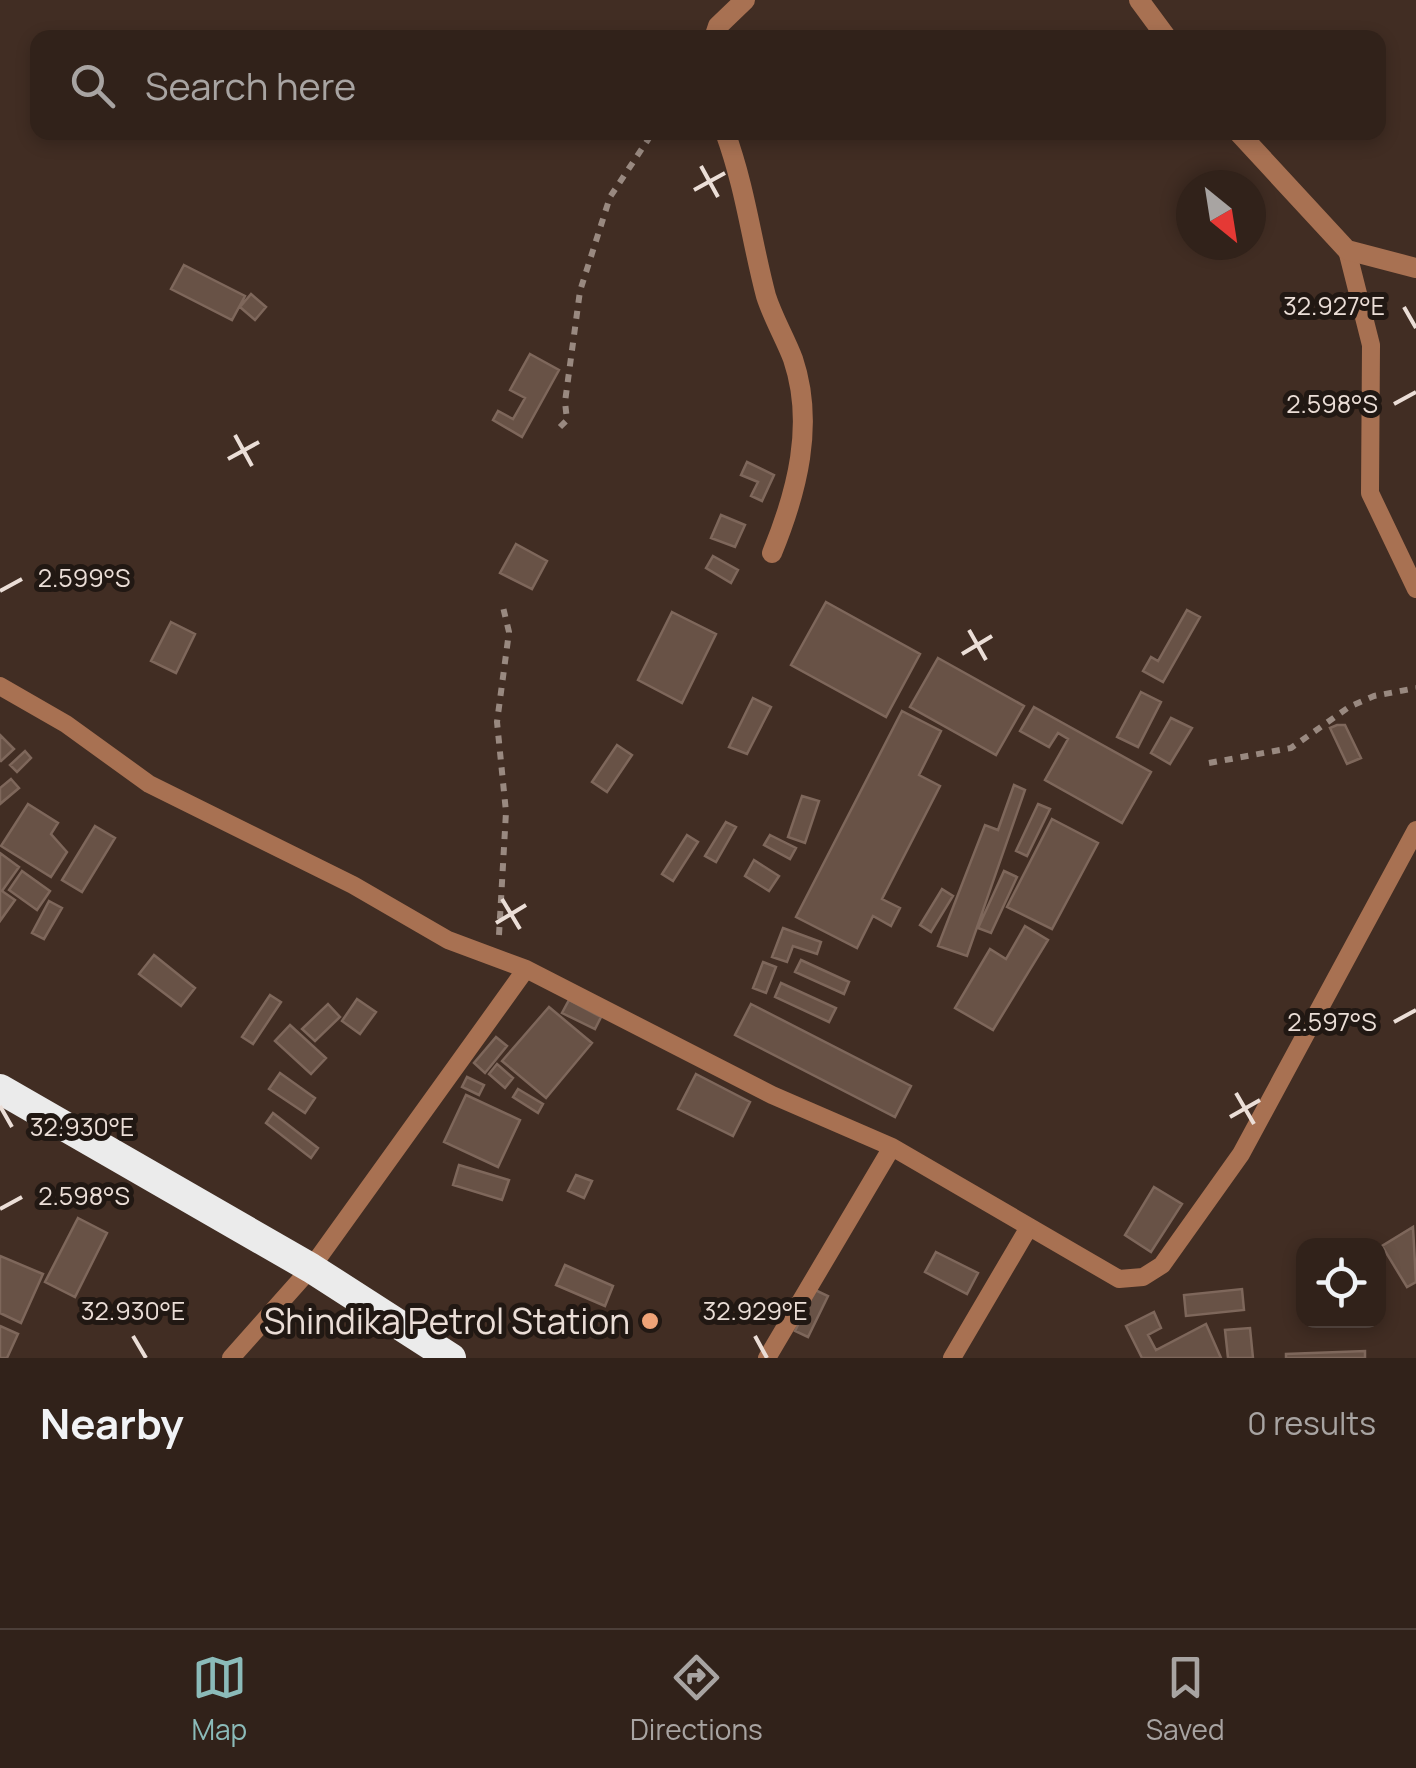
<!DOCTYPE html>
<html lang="en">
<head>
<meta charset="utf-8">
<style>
	body { margin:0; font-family:Manrope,sans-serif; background:#392a23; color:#f1f3f6 }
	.controls { position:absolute; right:30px; bottom:30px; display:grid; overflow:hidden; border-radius:20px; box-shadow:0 5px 15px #0003 }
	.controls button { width:90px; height:90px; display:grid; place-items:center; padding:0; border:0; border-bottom:2px solid #4c3f39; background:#31221a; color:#f1f3f6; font:50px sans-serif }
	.compass { position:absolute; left:1176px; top:170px; width:90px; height:90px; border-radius:50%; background:#31221a; box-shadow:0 5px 15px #0003; rotate:150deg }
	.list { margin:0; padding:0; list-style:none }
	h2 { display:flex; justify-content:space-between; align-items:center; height:130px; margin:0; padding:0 40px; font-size:42px }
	h2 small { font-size:32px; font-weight:400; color:#a8a4a2 }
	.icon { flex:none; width:55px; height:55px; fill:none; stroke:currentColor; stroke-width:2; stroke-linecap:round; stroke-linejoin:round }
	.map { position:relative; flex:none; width:1416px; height:1358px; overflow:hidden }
	.search { position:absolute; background:#31221a; box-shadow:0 5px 15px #0003; left:30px; right:30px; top:30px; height:110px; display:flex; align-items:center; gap:25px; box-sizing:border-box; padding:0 35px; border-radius:20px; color:#a8a4a2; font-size:38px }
	.sheet { height:270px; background:#31221a }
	nav { display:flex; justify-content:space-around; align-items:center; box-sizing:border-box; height:140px; border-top:2px solid #4c3f39; background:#31221a; font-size:28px; color:#a8a4a2 }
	nav a { display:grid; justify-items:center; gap:5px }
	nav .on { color:#8bbbb9 }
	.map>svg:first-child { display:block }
	.building { fill:#685246; stroke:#7e675b; stroke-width:2.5 }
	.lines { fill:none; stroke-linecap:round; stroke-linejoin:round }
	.path { stroke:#998980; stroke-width:6; stroke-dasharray:8 8; stroke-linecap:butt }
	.lane { stroke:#a87152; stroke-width:18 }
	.street { stroke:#a87152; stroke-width:20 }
	.highway { stroke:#ebebeb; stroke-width:30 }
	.ticks { fill:none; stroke:#ebded7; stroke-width:4 }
	.poi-dot { fill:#efa377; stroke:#211813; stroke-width:4 }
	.labels { text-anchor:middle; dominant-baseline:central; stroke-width:10; stroke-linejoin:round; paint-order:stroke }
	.poi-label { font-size:35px; fill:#ebded7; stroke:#211813; text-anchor:end }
	.ticks-label { font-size:25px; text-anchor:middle; fill:#ebded7; stroke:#211813; stroke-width:10; stroke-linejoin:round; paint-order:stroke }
</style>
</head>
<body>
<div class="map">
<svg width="1416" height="1358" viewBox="0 0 1416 1358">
	<rect width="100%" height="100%" fill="#412d23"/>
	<!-- building -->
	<path class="building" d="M 184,265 L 245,296 L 232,320 L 171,289 Z
		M 251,294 L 266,307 L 255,320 L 240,307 Z
		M 530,354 L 559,370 L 522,437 L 493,420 L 498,411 L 513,419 L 525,398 L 510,390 Z
		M 747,462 L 774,475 L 762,501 L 751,496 L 758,482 L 741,475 Z
		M 721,515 L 745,525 L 735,547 L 711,538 Z
		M 516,544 L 547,561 L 532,589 L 500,573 Z
		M 713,556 L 738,570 L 731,583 L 706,568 Z
		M 826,602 L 920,654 L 886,717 L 791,665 Z
		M 1187,610 L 1200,617 L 1163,682 L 1143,671 L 1151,657 L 1158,661 Z
		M 672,612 L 716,634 L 682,703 L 638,680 Z
		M 171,622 L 195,634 L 176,673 L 151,661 Z
		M 938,658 L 1024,706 L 996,755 L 910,707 Z
		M 1141,692 L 1161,702 L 1138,747 L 1117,737 Z
		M 753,698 L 771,707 L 747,754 L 729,747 Z
		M 1034,707 L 1151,772 L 1122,823 L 1045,780 L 1068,739 L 1058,733 L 1049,747 L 1020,731 Z
		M 902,711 L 941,731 L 919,775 L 940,786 L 882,899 L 900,908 L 891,926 L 873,916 L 857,948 L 796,917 Z
		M 1171,718 L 1192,728 L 1170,764 L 1151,753 Z
		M 1337,725 L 1345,725 L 1361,758 L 1347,764 L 1330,728 Z
		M 0,735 L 14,749 L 1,761 L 0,760 Z
		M 617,745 L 632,755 L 607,792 L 592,782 Z
		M 25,751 L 31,758 L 17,772 L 10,765 Z
		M 11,779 L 19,788 L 0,804 L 0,788 Z
		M 1014,785 L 1025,790 L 967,956 L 938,946 L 985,825 L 998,830 Z
		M 802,796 L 819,801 L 805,843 L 788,837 Z
		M 28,804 L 58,823 L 51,834 L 67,852 L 51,877 L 1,846 Z
		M 1038,804 L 1050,809 L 1027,856 L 1016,851 Z
		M 1052,819 L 1098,843 L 1052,929 L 1007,907 Z
		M 726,822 L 736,827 L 716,862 L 705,856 Z
		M 95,826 L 115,838 L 82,892 L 62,880 Z
		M 687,835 L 698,842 L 673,881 L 662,874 Z
		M 770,835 L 796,848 L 790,859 L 764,845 Z
		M 0,853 L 19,867 L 2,891 L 15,900 L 0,921 Z
		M 754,860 L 779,876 L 769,891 L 745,876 Z
		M 22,871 L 50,891 L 37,910 L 9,890 Z
		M 1004,871 L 1017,877 L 991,933 L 978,928 Z
		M 942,889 L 953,896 L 931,932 L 920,925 Z
		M 49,901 L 62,908 L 44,939 L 32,933 Z
		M 1025,926 L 1048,940 L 993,1030 L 955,1008 L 990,949 L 1006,959 Z
		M 783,928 L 821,942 L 817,954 L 793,946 L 787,962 L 772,957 Z
		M 154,955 L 195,988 L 181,1006 L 139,974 Z
		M 801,960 L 849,982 L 844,994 L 795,972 Z
		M 763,962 L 776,967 L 766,993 L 753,988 Z
		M 781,983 L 836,1008 L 829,1022 L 775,997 Z
		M 270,995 L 281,1002 L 253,1044 L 242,1037 Z
		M 357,999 L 376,1012 L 360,1034 L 342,1021 Z
		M 569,1000 L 601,1017 L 595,1029 L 562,1013 Z
		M 328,1004 L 340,1017 L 315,1041 L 302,1029 Z
		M 751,1004 L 911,1086 L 895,1117 L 735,1035 Z
		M 549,1007 L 592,1043 L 546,1098 L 502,1061 Z
		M 290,1025 L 326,1058 L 311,1074 L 275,1041 Z
		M 496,1037 L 507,1046 L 485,1073 L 474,1063 Z
		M 497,1064 L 513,1078 L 505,1088 L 489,1074 Z
		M 280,1073 L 315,1098 L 305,1113 L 269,1089 Z
		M 696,1074 L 750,1102 L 733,1136 L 678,1109 Z
		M 467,1077 L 484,1085 L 479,1095 L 462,1087 Z
		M 518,1089 L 543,1104 L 538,1113 L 513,1097 Z
		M 466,1095 L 520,1120 L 498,1167 L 444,1142 Z
		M 273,1113 L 318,1148 L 311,1158 L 266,1123 Z
		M 459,1165 L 509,1180 L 502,1200 L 453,1185 Z
		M 576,1175 L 592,1181 L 584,1198 L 568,1191 Z
		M 1154,1187 L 1182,1204 L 1151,1252 L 1125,1235 Z
		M 78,1218 L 107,1233 L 75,1297 L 45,1282 Z
		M 1413,1227 L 1416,1282 L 1407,1287 L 1382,1246 Z
		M 936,1252 L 978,1273 L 967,1294 L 925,1272 Z
		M 0,1256 L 43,1274 L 21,1323 L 0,1313 Z
		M 565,1265 L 613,1286 L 605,1306 L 556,1285 Z
		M 1242,1289 L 1244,1310 L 1186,1316 L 1184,1295 Z
		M 815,1290 L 828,1296 L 808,1337 L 795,1331 Z
		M 1154,1312 L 1161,1328 L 1148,1335 L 1156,1350 L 1206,1324 L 1221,1358 L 1142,1358 L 1126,1326 Z
		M 0,1326 L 18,1334 L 7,1358 L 0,1358 Z
		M 1250,1328 L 1253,1358 L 1228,1358 L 1225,1330 Z
		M 1365,1351 L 1365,1358 L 1286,1358 L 1286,1354 Z"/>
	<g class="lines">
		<!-- path -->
		<path class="path" d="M 560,427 L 567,420 L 565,402 L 580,291 L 610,197 L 653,132
			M 1209,763 L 1291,748 L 1349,707 L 1374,696 L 1416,688
			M 499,935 L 506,812 L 497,722 L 509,632 L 503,607"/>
		<!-- lane -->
		<path class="lane" d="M 1347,250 L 1371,345 L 1370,493 L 1416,589
			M 0,686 L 66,724 L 149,784 L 353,885 L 448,940 L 526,969 L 772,1095 L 892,1147 L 1119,1279 L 1143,1277 L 1162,1265 L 1241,1154 L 1416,830
			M 231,1358 L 311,1268 L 526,969
			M 767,1358 L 892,1147
			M 952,1358 L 1029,1227"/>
		<!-- street -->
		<path class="street" d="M 1139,0 L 1167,38
			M 714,38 L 718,26 L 745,0
			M 725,132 C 746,190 751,239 766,296 C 773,318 785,338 793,359 C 815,424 797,492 772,553
			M 1238,132 L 1347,250 L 1416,268"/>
		<!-- highway -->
		<path class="highway" d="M 0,1089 L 311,1268 L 451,1358"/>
	</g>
	<!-- ticks -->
	<path class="ticks" d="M 701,166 L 718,197M 694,190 L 725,173M 1404,307 L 1416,328M 1394,404 L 1416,392M 235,435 L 252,466M 228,459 L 259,442M 0,591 L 22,579M 969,630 L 986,660M 962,654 L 992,636M 502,899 L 520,929M 496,923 L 526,905M 1394,1022 L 1416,1010M 1236,1093 L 1254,1124M 0,1106 L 12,1127M 1230,1117 L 1260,1100M 0,1209 L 22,1197M 133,1336 L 146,1358M 755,1336 L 767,1358"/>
	<!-- markers -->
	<circle class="poi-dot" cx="650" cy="1321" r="10"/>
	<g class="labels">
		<!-- poi labels -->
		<g class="poi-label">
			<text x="630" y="1321">Shindika Petrol Station</text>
		</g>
	</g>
	<g class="ticks-label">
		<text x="1334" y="315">32.927°E</text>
		<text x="1332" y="413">2.598°S</text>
		<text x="84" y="587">2.599°S</text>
		<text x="1332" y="1031">2.597°S</text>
		<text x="82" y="1136">32.930°E</text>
		<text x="84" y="1205">2.598°S</text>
		<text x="133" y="1320">32.930°E</text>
		<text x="755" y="1320">32.929°E</text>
	</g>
</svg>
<div class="controls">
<button><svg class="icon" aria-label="locate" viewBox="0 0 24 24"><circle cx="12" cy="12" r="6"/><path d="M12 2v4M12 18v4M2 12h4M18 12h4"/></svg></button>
</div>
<svg class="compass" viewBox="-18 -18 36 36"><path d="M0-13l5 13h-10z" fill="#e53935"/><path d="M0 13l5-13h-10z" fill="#a8a4a2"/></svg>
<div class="search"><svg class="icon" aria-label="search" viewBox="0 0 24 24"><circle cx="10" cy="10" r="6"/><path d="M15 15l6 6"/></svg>Search here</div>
</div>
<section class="sheet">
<h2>Nearby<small>0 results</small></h2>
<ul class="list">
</ul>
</section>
<nav>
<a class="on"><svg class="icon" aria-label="map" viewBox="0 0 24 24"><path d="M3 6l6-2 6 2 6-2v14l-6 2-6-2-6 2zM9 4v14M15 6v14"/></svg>Map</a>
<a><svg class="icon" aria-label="directions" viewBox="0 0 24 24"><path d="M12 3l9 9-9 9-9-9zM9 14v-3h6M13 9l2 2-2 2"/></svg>Directions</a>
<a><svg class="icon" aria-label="saved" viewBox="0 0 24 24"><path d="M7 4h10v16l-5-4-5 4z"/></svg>Saved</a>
</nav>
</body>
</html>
